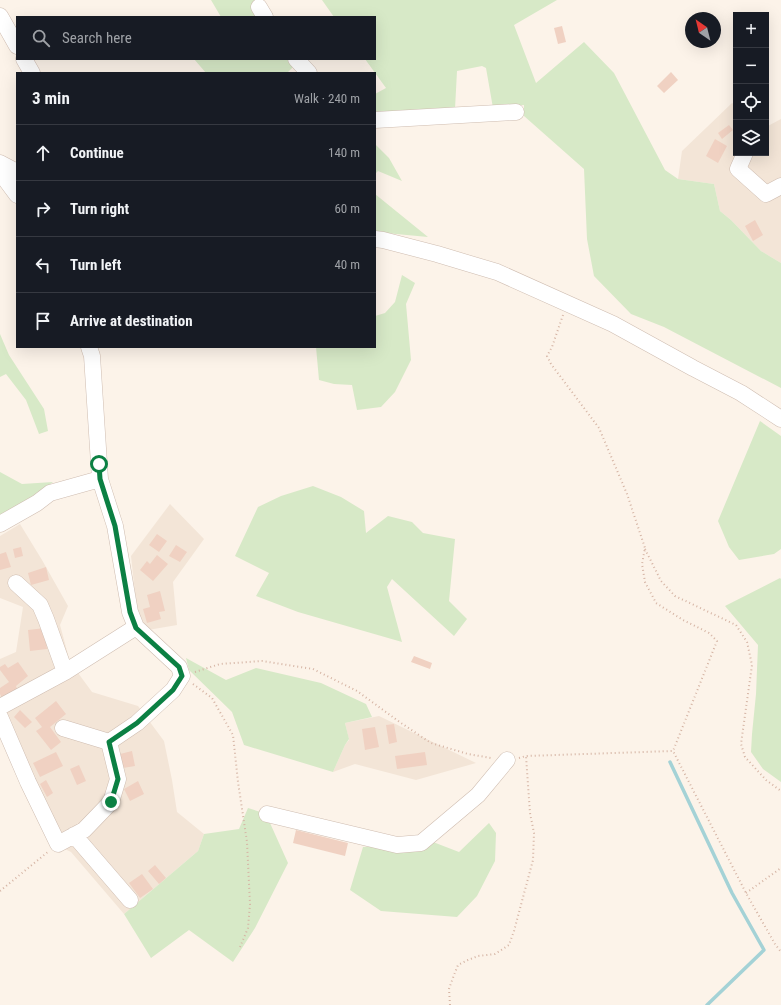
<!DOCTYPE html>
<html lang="en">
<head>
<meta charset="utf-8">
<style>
	body { margin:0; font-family:"Roboto Condensed",sans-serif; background:#20242c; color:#f1f3f6 }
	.controls { position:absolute; right:12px; top:12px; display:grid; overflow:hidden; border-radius:0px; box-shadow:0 4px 16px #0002 }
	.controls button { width:36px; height:36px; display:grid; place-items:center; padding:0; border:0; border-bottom:1px solid #363941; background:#171b24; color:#f1f3f6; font:20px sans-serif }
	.compass { position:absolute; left:685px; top:12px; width:36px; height:36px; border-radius:50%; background:#171b24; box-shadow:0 4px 16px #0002; rotate:325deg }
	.stop { position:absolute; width:12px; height:12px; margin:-9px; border:3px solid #0b8043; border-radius:50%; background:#fff }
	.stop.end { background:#0b8043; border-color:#fff; box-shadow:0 1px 4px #0008 }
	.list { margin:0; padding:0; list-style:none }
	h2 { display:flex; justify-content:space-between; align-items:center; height:52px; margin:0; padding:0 16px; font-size:17px }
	h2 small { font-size:13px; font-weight:400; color:#9ea1a6 }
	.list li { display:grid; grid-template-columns:26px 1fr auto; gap:12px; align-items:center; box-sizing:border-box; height:56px; padding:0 16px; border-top:1px solid #363941 }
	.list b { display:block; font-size:15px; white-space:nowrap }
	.list em { font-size:13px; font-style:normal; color:#9ea1a6 }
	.icon { flex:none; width:22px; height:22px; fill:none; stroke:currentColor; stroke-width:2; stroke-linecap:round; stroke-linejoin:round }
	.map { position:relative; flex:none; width:781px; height:1005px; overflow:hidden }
	.search { position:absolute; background:#171b24; box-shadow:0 4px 16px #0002; left:16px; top:16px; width:360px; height:44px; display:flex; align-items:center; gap:10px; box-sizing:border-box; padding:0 14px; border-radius:0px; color:#9ea1a6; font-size:15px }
	.panel { position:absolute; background:#171b24; box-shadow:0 4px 16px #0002; left:16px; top:72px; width:360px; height:276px; border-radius:0px }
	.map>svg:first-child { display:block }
	.residential { fill:#f3e5d7 }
	.green { fill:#d7e9c7 }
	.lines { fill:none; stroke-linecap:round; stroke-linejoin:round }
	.stream { stroke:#a4d2d6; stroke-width:3.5 }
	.building { fill:#f0d1c2 }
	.minor-casing { stroke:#cfbdb1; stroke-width:17 }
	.path { stroke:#d5b4a4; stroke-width:2; stroke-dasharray:1 3; stroke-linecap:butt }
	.minor { stroke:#fff; stroke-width:16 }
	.route { stroke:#0b8043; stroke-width:5 }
</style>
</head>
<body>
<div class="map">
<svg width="781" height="1005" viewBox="0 0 781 1005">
	<rect width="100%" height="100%" fill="#fcf3e9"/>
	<!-- residential -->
	<path class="residential" d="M 732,103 L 736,105 L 736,153 L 766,153 L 766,127 L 781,119 L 781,263 L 761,251 L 731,220 L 720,211 L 714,184 L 678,179 L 682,151 Z
		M 170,504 L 204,539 L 173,582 L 177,625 L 148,630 L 137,611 L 131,556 Z
		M 20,524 L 42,560 L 68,606 L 60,625 L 70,662 L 92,692 L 138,706 L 164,741 L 172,780 L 177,812 L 204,834 L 198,851 L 124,914 L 71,852 L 48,841 L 0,736 L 0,659 L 16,652 L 23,607 L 0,598 L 0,536 Z
		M 379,716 L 476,763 L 416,780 L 355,764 L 333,772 L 345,745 L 349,740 L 345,723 Z"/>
	<!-- green -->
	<path class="green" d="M 211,0 L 262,0 L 273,14 L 272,17 L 221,17 Z
		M 322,0 L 557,0 L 514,25 L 536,83 L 584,42 L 614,73 L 665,170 L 678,179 L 714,184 L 720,211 L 731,220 L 761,251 L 781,263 L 781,388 L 664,327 L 631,314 L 594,276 L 587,239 L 584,169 L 524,116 L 524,105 L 493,108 L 486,68 L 482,66 L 457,71 L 455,109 L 375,112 L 375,94 L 386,88 L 365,59 L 375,59 L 375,17 L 334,17 Z
		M 194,59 L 287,59 L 293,67 L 287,73 L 206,73 Z
		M 375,144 L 389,158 L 402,181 L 378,171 L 375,174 Z
		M 375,194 L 428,237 L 375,232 Z
		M 402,275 L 415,283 L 406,304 L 411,360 L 395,392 L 381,407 L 357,410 L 352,385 L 334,384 L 319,380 L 316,347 L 375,347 L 375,316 L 385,313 L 395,302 Z
		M 0,334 L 9,355 L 44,409 L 48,431 L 39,434 L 26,400 L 6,374 L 0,377 Z
		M 760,421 L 781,436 L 781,549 L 774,554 L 739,560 L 729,547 L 718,521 Z
		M 0,472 L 22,484 L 53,482 L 26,503 L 0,517 Z
		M 313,486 L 341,497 L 364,511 L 366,533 L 388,516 L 412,522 L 423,533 L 455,539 L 449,601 L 467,619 L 454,636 L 392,579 L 387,587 L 402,642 L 298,612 L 256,596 L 269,573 L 235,556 L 258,507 L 281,496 Z
		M 780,578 L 781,579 L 781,782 L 763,769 L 751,752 L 752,734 L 756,694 L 758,645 L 725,606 Z
		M 186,658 L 226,680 L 256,668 L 321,683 L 366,704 L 372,717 L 345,723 L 349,739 L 345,745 L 333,772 L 244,745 L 232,712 L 189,670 Z
		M 248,808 L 267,814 L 270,823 L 288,863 L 255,928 L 233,962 L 189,930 L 151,958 L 124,914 L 198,851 L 204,834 L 239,829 Z
		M 489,823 L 496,833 L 495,861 L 477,896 L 457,917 L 381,911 L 350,890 L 363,847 L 433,842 L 459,852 Z"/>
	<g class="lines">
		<!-- stream -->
		<path class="stream" d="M 670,762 L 732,893 L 764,950 L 707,1005"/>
	</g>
	<!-- building -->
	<path class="building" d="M 562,26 L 566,42 L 558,44 L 554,28 Z
		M 671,72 L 678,80 L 664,93 L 657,86 Z
		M 729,125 L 733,130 L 722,139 L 718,133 Z
		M 715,139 L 727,146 L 718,163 L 706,156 Z
		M 755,220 L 763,235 L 753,241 L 745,226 Z
		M 157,534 L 167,541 L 159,552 L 149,545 Z
		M 176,545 L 187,552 L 180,562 L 169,556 Z
		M 21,547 L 23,556 L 15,558 L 13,549 Z
		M 6,552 L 11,567 L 0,570 L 0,554 Z
		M 157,555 L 168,564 L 153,581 L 140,570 L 147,561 L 150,564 Z
		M 46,567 L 49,580 L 31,585 L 28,573 Z
		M 160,591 L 165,611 L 159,612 L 161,619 L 147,623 L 143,609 L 150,607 L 147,595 Z
		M 45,628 L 47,649 L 30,651 L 28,630 Z
		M 414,656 L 432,663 L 430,669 L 411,662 Z
		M 18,662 L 28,676 L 16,686 L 18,692 L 2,698 L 0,694 L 0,688 L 9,682 L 0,670 L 0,667 L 5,664 L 8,668 Z
		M 56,701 L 66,714 L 50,727 L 61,742 L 51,750 L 36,731 L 42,727 L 35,718 Z
		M 20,710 L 32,722 L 25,728 L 14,717 Z
		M 394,724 L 397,742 L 389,744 L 386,725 Z
		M 375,727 L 379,747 L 365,750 L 362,729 Z
		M 132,751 L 135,766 L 123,768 L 120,754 Z
		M 56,752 L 63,766 L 40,777 L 33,763 Z
		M 425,752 L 427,765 L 397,769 L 395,756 Z
		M 79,765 L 86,781 L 77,785 L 70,769 Z
		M 46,780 L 53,793 L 47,797 L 40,784 Z
		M 138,781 L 144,794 L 130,801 L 124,789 Z
		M 296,830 L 348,843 L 345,856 L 293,843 Z
		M 155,865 L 166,878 L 159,884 L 148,871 Z
		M 142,874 L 153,889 L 140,898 L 129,883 Z"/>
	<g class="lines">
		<defs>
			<path id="minor" d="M 259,7 L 265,17
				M 0,16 L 17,46
				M 24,59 L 32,73
				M 296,59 L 309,73
				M 375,120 L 516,112
				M 745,153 L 738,169 L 766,194 L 781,186
				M 0,163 L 17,172
				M 0,172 L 17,195
				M 375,239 L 383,240 L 437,254 L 497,272 L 613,324 L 693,368 L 741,393 L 781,419
				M 0,524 L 37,503 L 50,493 L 100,479
				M 16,583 L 40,605 L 46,619 L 65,672
				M 0,707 L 65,672 L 136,627
				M 0,717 L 28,782 L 58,844 L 84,830 L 111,802 L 118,779 L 109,742 L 137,723 L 173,690 L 182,676 L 179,667 L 136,627 L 130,612 L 115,526 L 100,479 L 92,356 L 89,347
				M 63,728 L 109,742
				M 267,814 L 397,845 L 421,843 L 478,795 L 507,760
				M 74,835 L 130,900"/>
		</defs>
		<!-- minor casing -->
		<use href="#minor" class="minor-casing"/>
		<!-- path -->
		<path class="path" d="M 563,315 L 552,347 L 547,356 L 551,364 L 599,428 L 627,494 L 645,548 L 642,564 L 645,582 L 656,603 L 683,620 L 709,633 L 717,641 L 673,751
			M 645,549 L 661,581 L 675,596 L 736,625 L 747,642 L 752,665 L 741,744 L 745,757 L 766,780 L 781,791
			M 195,672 L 220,664 L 262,661 L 313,669 L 357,691 L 401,723 L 431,743 L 468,754 L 491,758
			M 193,684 L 212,698 L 233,735 L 238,782 L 247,842 L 250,904 L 248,928 L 240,947
			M 519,758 L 526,756 L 673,751 L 746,893 L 775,944 L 781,952
			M 0,891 L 49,851
			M 746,893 L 781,868
			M 450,1005 L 449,989 L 454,975 L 458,965 L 468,960 L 478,956 L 495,954 L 509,945 L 514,931 L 533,860 L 534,833 L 530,813 L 526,756"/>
		<!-- minor -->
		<use href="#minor" class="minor"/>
	</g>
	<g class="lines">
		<!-- route -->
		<path class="route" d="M 99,464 L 100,479 L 115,526 L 130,612 L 136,628 L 179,667 L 182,676 L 173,690 L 137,723 L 109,742 L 118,779 L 111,802"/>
	</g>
</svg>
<div class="controls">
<button>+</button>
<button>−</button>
<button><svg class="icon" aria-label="locate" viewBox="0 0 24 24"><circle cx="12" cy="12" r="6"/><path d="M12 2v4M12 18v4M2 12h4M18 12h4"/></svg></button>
<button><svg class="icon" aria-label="layers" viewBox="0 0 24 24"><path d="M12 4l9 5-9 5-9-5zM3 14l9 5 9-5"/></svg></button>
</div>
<svg class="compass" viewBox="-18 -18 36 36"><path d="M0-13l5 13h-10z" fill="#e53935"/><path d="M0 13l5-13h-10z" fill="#9ea1a6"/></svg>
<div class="stop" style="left:99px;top:464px"></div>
<div class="stop end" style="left:111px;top:802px"></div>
<div class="search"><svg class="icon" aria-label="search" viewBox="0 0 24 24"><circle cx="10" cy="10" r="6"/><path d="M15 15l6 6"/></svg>Search here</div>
<section class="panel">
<h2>3 min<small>Walk · 240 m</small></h2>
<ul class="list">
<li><svg class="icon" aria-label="ahead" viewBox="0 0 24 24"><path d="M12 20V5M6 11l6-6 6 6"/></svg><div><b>Continue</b></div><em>140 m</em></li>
<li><svg class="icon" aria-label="right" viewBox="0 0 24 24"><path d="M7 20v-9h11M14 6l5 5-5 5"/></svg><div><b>Turn right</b></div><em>60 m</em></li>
<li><svg class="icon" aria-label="left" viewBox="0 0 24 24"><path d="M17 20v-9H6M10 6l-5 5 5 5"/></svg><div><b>Turn left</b></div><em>40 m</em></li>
<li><svg class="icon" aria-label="arrive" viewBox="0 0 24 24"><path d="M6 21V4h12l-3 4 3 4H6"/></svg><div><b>Arrive at destination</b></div></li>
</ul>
</section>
</div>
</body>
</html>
